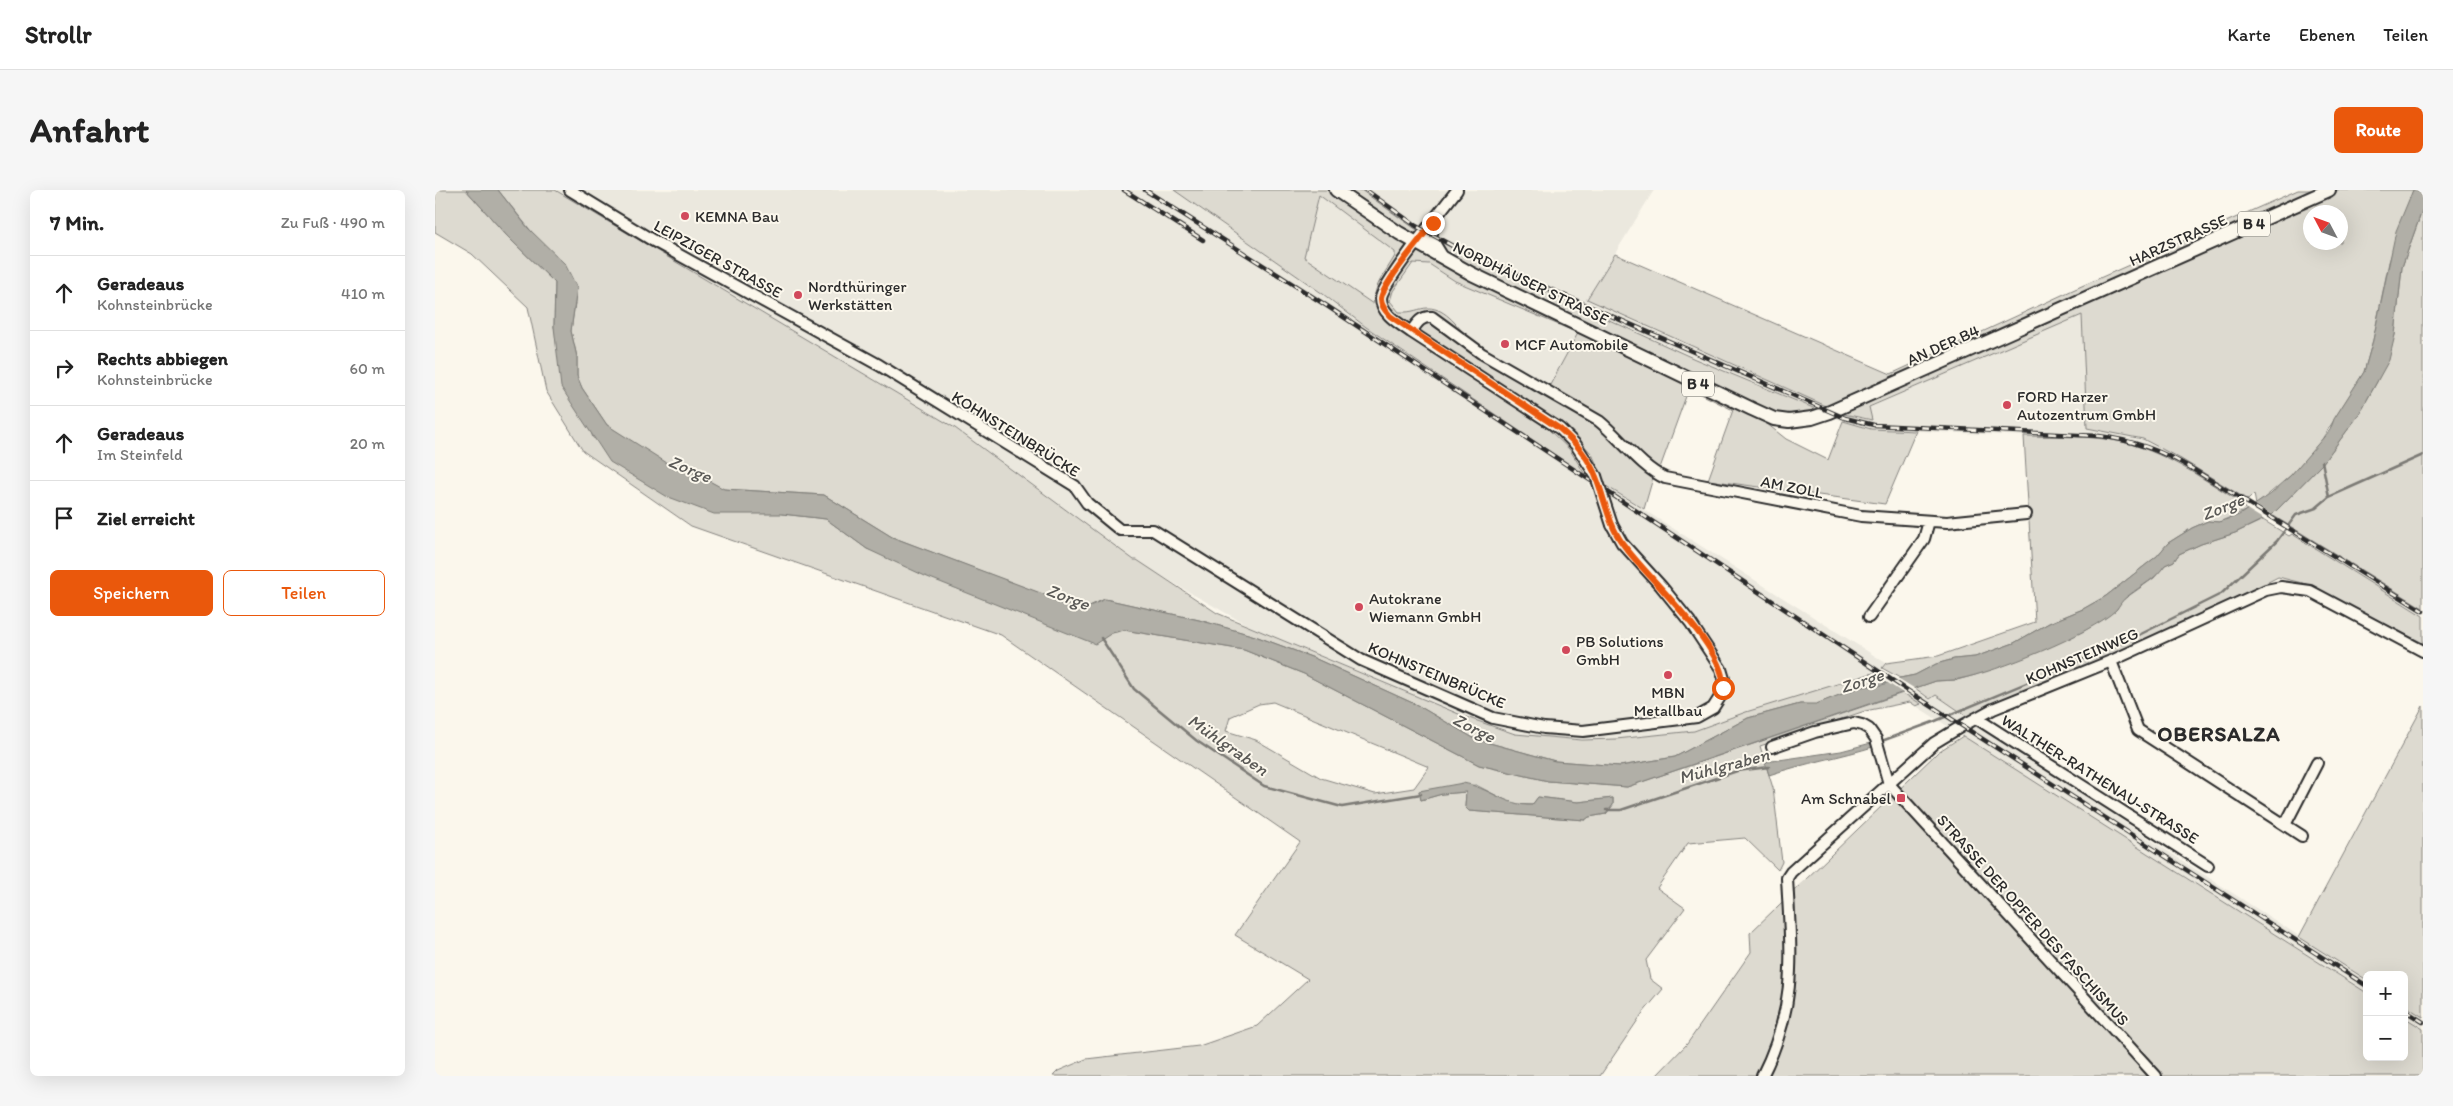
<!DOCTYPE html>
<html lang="de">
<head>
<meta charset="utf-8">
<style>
	body { margin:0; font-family:Itim,sans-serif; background:#f6f6f6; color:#222 }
	.controls { position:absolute; right:15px; bottom:15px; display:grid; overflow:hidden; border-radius:8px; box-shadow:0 5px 20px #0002 }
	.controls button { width:45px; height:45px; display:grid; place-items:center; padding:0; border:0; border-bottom:1px solid #e0e0e0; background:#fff; color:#222; font:25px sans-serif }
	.compass { position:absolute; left:1868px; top:15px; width:45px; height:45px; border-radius:50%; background:#fff; box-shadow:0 5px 20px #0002; rotate:311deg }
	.stop { position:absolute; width:15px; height:15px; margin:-11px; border:4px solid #ea580c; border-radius:50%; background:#fff }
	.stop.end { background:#ea580c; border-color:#fff; box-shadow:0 1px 5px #0008 }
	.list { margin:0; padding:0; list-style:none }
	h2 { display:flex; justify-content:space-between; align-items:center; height:65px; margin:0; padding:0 20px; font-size:21px }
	h2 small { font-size:16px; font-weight:400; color:#767676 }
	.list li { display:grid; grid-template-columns:32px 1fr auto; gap:15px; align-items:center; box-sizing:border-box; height:75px; padding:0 20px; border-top:1px solid #e0e0e0 }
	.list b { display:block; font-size:19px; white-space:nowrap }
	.list p { margin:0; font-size:16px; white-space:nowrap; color:#767676 }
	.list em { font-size:16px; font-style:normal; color:#767676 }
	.actions { display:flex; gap:10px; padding:15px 20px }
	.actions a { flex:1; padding:11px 0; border:1px solid #ea580c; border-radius:8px; text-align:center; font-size:18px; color:#ea580c }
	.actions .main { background:#ea580c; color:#fff }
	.icon { flex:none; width:28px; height:28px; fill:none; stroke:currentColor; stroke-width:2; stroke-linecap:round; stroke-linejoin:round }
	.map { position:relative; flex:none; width:1988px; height:886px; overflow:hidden; border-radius:8px }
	header { display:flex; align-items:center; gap:30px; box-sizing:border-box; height:70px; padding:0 25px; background:#fff; border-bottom:1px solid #e0e0e0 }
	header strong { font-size:24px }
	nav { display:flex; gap:28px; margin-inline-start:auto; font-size:18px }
	.intro { display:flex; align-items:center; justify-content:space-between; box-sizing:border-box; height:120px; padding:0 30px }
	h1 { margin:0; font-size:35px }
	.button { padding:12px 22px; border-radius:8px; background:#ea580c; color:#fff; font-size:18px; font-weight:700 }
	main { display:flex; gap:30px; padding:0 30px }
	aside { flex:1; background:#fff; border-radius:8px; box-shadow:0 5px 20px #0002 }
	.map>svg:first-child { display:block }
	.built { fill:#ebe8de }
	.green { fill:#dddad0; stroke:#84827e; fill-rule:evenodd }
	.water { fill:#b1afa7; stroke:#7b7a75 }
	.pier { fill:#fbf7ec }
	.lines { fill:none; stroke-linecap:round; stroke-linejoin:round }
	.stream { stroke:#7b7a75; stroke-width:2.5 }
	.minor-casing { stroke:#2b2b2b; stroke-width:14 }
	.major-casing { stroke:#2b2b2b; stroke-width:16 }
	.minor { stroke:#fbf7ec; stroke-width:10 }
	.major { stroke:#fbf7ec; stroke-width:12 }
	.rail-casing { stroke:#2b2b2b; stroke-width:4.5 }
	.rail { stroke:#fbf7ec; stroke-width:2.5; stroke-dasharray:8; stroke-linecap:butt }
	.minor-bridge-casing { stroke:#2b2b2b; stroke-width:14; stroke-linecap:butt }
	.minor-bridge { stroke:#fbf7ec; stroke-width:10 }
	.route { stroke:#ea580c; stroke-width:6 }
	.poi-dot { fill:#d1495b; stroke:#fbf7ec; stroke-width:2 }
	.labels { text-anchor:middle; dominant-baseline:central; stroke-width:4; stroke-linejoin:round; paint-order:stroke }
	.shield { fill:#fbf7ec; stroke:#696865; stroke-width:1 }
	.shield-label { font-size:15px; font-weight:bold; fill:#2b2b2b }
	.poi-label { font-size:16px; fill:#2b2b2b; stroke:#fbf7ec; text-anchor:start }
	.street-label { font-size:16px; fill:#2b2b2b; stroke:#fbf7ec }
	.water-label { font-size:18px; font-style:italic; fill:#5a5956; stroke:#fbf7ec }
	.district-label { font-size:21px; font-weight:bold; letter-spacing:1px; fill:#2b2b2b; stroke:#fbf7ec }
</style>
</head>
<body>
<header>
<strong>Strollr</strong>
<nav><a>Karte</a><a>Ebenen</a><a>Teilen</a></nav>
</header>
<div class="intro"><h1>Anfahrt</h1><a class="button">Route</a></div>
<main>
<aside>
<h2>7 Min.<small>Zu Fuß · 490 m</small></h2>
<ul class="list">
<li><svg class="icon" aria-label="ahead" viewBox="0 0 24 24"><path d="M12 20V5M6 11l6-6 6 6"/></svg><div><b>Geradeaus</b><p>Kohnsteinbrücke</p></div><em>410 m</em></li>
<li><svg class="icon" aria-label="right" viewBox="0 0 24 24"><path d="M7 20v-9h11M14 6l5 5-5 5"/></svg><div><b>Rechts abbiegen</b><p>Kohnsteinbrücke</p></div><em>60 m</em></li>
<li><svg class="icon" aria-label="ahead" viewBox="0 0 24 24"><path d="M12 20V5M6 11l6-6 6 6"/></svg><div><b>Geradeaus</b><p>Im Steinfeld</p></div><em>20 m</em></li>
<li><svg class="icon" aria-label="arrive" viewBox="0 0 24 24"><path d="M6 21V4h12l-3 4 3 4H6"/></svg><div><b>Ziel erreicht</b></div></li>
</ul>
<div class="actions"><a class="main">Speichern</a><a>Teilen</a></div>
</aside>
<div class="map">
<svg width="1988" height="886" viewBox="0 0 1988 886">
	<rect width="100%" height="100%" fill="#fbf7ec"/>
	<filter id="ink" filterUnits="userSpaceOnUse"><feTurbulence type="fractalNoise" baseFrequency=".02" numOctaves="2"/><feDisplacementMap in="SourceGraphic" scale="10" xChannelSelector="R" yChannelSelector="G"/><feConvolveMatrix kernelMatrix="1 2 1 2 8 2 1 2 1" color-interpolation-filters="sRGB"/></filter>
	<g filter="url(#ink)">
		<!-- built -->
		<path class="built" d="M 120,0 L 739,0 L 888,104 L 931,137 L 1151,286 L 1158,303 L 1175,314 L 1171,296 L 1451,473 L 1442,486 L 1438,484 L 1259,541 L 1181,549 L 1107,548 L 1080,544 L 1031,527 L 814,436 L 759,405 L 699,370 L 520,238 Z
			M 926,0 L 1219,0 L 1152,109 L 1409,224 L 1423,228 L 1436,230 L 1433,218 L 1647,124 L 1652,238 L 1708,249 L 1746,269 L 1813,310 L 1810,315 L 1758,283 L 1719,262 L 1674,250 L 1436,239 L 1408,231 L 1260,169 L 1029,64 L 982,40 Z
			M 884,5 L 960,62 L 960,66 L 939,102 L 938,115 L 869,67 Z
			M 978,73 L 993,74 L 1020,91 L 1143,143 L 1115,195 L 1049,160 L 993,118 L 976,123 L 963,122 L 955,111 L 958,101 Z
			M 1865,343 L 1988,418 L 1988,426 L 1862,347 Z
			M 1480,498 L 1495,509 L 1501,505 L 1731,660 L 1932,790 L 1932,803 L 1481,516 L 1485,514 L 1468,504 Z
			M 1969,814 L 1988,826 L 1988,839 L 1969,827 Z"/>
		<!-- green -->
		<path class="green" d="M 0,0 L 31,0 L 72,46 L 120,93 L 119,137 L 158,248 L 347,324 L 391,329 L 432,359 L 677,443 L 689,440 L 809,460 L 869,484 L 1044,575 L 1113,591 L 1192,597 L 1468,503 L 1486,514 L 1481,516 L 1475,512 L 1430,521 L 1325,556 L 1338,598 L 1347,672 L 1343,680 L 1310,648 L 1253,653 L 1222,698 L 1250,718 L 1211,770 L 1215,789 L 1228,799 L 1207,824 L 1165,886 L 618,886 L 623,881 L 651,869 L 764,856 L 822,836 L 873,789 L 800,745 L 865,652 L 566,445 L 256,336 L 148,261 L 111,201 L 93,117 L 37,64 L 0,42 ZM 838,512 L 994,577 L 979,598 L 940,604 L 886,588 L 821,550 L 791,541 L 795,527 L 824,514 ZM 1041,595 L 1078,614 L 1097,615 L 1103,607 L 1143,612 L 1178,608 L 1178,615 L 1171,624 L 1154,627 L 1150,630 L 1034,621 L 1030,617 L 1031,602 L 1007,604 L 986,610 L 984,601 Z
			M 63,0 L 120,0 L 520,238 L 699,370 L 702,370 L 782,423 L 1031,527 L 1080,544 L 1147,550 L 1181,549 L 1259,541 L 1311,522 L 1438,483 L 1451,493 L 1425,497 L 1380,515 L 1365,514 L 1313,528 L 1240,567 L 1185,576 L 1120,571 L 1040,549 L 982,515 L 879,468 L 820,446 L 764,430 L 670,409 L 648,419 L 630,413 L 457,347 L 389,305 L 288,299 L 245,275 L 232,274 L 197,252 L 172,235 L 147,198 L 142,186 L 142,167 L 136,141 L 142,98 Z
			M 739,0 L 926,0 L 982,40 L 1029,64 L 1260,169 L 1400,227 L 1355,238 L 1331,233 L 1351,249 L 1393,270 L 1408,231 L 1436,239 L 1481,241 L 1450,314 L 1273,290 L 1298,220 L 1254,198 L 1225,278 L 1218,288 L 1209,319 L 1171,296 L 1157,264 L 1125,230 L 1114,240 L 1135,260 L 1151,286 L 931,137 L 888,104 ZM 884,5 L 960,62 L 960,66 C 949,85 940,93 938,114 L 869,67 ZM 978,73 L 994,74 L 1020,91 L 1143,143 L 1115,195 C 1094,186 1051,165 1035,150 C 1023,138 1012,118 993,118 C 984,118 978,123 964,122 L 955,111 L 958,101 Z
			M 1863,0 L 1978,0 L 1954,72 L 1938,150 L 1929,182 L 1884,254 L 1856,285 L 1821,315 L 1819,304 L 1813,310 L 1746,269 L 1708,249 L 1652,238 L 1647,125 L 1434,217 L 1437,230 L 1409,224 L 1152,109 L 1180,64 L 1456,184 L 1640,99 ZM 1876,22 L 1906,22 L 1906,52 L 1876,52 Z
			M 1988,18 L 1988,418 L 1837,325 L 1887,274 L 1923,226 L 1942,192 L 1960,145 L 1967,77 Z
			M 1589,246 C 1623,247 1659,245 1692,253 C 1735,265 1773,292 1810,315 L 1809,318 L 1812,320 L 1784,332 L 1773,331 L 1757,338 L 1733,353 L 1722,366 L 1671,406 L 1648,419 L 1614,433 L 1579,453 L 1540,467 L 1519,469 L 1501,474 L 1480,485 L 1465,488 L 1447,478 L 1451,473 L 1503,466 L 1600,432 Z
			M 1828,330 L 1854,346 L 1857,344 L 1988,426 L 1988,453 L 1871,394 L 1843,387 L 1782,418 L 1533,527 L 1501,505 L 1495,509 L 1480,498 L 1501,491 L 1522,490 L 1540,485 L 1607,460 L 1649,441 L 1682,419 L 1685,412 L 1719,388 L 1730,375 L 1739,371 L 1744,364 L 1766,354 L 1800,343 Z
			M 1988,516 L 1988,827 L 1969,815 L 1969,785 L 1932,785 L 1932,790 L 1864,747 Z
			M 1528,546 L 1932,803 L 1932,867 L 1969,867 L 1969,827 L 1988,839 L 1988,886 L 1221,886 L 1252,854 L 1316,762 L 1315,743 L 1503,562 Z"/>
		<!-- water -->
		<path class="water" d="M 31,0 L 63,0 L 93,38 L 130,74 L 142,98 L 136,141 L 142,167 L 142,186 L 147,198 L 172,235 L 232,273 L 245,275 L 289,299 L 389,305 L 457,347 L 648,419 L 670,409 L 764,430 L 820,446 L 879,468 L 982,515 L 1040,549 L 1120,571 L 1185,576 L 1240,567 L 1313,528 L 1365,514 L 1381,514 L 1425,497 L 1447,495 L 1465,488 L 1480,485 L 1501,474 L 1519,469 L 1540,467 L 1579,453 L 1614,433 L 1648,419 L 1671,406 L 1722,366 L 1733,353 L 1757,338 L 1773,331 L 1784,332 L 1804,325 L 1836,304 L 1856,285 L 1895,240 L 1899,229 L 1929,182 L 1938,150 L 1961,41 L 1978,0 L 1988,0 L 1988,18 L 1967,77 L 1960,145 L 1954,170 L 1923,226 L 1887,274 L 1837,325 L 1800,343 L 1766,354 L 1744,364 L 1739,371 L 1730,375 C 1720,390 1708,394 1693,406 C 1687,410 1685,415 1681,420 C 1654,445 1561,482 1524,489 C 1517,491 1509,490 1501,491 L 1192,597 L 1113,591 L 1044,575 L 869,484 L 809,460 L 689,440 L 677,443 L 660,454 L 490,386 L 432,359 L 391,329 L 347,324 L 279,324 L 231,306 L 175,272 L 126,197 L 119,137 L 120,93 L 72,46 Z
			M 1440,552 L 1441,556 C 1406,567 1370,573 1334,585 L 1330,572 L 1406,561 Z
			M 1028,593 C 1053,597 1070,616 1097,615 L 1103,607 L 1143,612 L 1178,608 L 1178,615 L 1171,624 L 1154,627 L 1150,630 L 1034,621 L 1030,617 L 1031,602 L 1007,604 L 986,610 L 984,601 Z"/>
		<!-- pier -->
		<path class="pier" d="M 1818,314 L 1821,315 L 1839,326 L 1831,331 L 1810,318 Z
			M 1461,487 L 1482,500 L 1471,505 L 1450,491 Z"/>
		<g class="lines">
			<!-- stream -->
			<path class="stream" d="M 1887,271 L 1894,307
				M 666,448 L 699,499 L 762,551 L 829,596 L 907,617 L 986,604
				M 1444,552 L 1498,532 L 1694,450 L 1786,404 L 1842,351 L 1861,325 L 1881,318 L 1894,307 L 1988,265
				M 1171,620 L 1186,620 L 1302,581 L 1334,577"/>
			<defs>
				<path id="minor" d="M 135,0 L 217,50 L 444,175 L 640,296 L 652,313 L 685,340 L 718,340 L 926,470 L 1058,528 L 1109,538 L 1148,541 L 1262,527 L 1278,518 L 1285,507 L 1289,489 L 1286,479 L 1255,432 L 1226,396 L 1187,353 L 1177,335
					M 1022,0 C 1009,17 947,94 946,108 C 946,124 965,134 976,142 L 1125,239 L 1141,255 L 1161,286
					M 976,142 C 982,133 986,126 997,127 L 1046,163 L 1164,231 C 1184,247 1207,278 1230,288 L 1426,326 L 1512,332 L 1591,324
					M 1434,427 L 1489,349 L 1494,331
					M 1676,471 L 1703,540 L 1867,646
					M 1541,528 L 1773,676
					M 1337,557 L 1380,542 L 1419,533 L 1427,535 L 1434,539 L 1441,549 L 1454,594 L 1721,886
					M 1850,635 L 1882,573
					M 1327,886 C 1363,815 1356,764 1352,688 L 1356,682 L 1499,553 L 1527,536 L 1558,519 L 1676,471 L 1831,400 L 1846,397 L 1875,401 L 1988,461"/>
				<path id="major" d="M 901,0 L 964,43 L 1037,84 L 1317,219 L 1339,229 L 1354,231 L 1377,228 L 1395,222 L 1894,0
					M 998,33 L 995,48 L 1006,66"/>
			</defs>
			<!-- minor casing -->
			<use href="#minor" class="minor-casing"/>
			<!-- major casing -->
			<use href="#major" class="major-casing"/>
			<!-- minor -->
			<use href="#minor" class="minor"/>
			<!-- major -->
			<use href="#major" class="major"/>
			<defs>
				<path id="rail" d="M 689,0 L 768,50
					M 710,0 L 889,114 L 1490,512 L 1932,796
					M 931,0 L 981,36 L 1025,60 L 1410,228 L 1439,235 L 1664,246 C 1698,250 1727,261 1756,278 L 1988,421
					M 1969,820 L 1988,832"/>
			</defs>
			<!-- rail casing -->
			<use href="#rail" class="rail-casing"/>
			<!-- rail -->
			<use href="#rail" class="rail"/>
			<defs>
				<path id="minor-bridge" d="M 1161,286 L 1177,335"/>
			</defs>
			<!-- minor-bridge casing -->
			<use href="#minor-bridge" class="minor-bridge-casing"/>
			<!-- minor-bridge -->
			<use href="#minor-bridge" class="minor-bridge"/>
		</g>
	</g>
	<g class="lines" filter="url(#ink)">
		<!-- route -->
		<path class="route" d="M 998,33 C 988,46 946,96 946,109 C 946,116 951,121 955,126 L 1125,239 C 1139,251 1154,268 1161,287 C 1170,309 1173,334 1188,354 C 1210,386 1293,459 1288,498"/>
	</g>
	<!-- markers -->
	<g class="poi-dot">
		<circle cx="250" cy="26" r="5"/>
		<circle cx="363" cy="105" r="5"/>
		<circle cx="1070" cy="154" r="5"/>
		<circle cx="1572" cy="215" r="5"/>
		<circle cx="924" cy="417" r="5"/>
		<circle cx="1131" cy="460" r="5"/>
		<circle cx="1233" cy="485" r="5"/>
		<rect x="1461" y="603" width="10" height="10" rx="2.5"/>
	</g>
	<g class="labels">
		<!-- shield labels -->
		<g class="shield">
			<rect x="1803" y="21.5" width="32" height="25" rx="4"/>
			<rect x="1247" y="181.5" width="32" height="25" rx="4"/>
		</g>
		<g class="shield-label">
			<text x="1819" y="34">B 4</text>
			<text x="1263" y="194">B 4</text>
		</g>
		<!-- poi labels -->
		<g class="poi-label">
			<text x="260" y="26">KEMNA Bau</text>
			<text x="373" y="96">Nordthüringer<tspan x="373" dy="18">Werkstätten</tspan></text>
			<text x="1080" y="154">MCF Automobile</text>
			<text x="1582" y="206">FORD Harzer<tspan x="1582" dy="18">Autozentrum GmbH</tspan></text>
			<text x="934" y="408">Autokrane<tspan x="934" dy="18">Wiemann GmbH</tspan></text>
			<text x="1141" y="451">PB Solutions<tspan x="1141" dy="18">GmbH</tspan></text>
			<text x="1233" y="502" text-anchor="middle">MBN<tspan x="1233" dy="18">Metallbau</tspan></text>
			<text x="1456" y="608" text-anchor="end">Am Schnabel</text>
		</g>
		<!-- street labels -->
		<g class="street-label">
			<text transform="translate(1743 50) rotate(-24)">HARZSTRASSE</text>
			<text transform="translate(283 69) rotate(29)">LEIPZIGER STRASSE</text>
			<text transform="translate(1096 93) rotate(26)">NORDHÄUSER STRASSE</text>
			<text transform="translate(1508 155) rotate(-24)">AN DER B4</text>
			<text transform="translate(581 244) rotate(32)">KOHNSTEINBRÜCKE</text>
			<text transform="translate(1357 297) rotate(11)">AM ZOLL</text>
			<text transform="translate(1647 466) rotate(-23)">KOHNSTEINWEG</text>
			<text transform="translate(1002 485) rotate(23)">KOHNSTEINBRÜCKE</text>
			<text transform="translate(1665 589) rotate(32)">WALTHER-RATHENAU-STRASSE</text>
			<text transform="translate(1598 730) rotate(48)">STRASSE DER OPFER DES FASCHISMUS</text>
		</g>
		<!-- water labels -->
		<g class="water-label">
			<text transform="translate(255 279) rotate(23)">Zorge</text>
			<text transform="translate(1788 317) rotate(-22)">Zorge</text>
			<text transform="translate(633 407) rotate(21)">Zorge</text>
			<text transform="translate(1427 491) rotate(-18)">Zorge</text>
			<text transform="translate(1039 538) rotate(27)">Zorge</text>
			<text transform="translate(793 555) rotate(35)">Mühlgraben</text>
			<text transform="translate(1289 576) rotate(-15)">Mühlgraben</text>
		</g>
		<!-- district labels -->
		<g class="district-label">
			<text x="1784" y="543">OBERSALZA</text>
		</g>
	</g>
</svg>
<div class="controls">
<button>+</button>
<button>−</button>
</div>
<svg class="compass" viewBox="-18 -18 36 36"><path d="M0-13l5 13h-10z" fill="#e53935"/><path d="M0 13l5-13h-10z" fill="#767676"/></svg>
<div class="stop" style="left:1288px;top:498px"></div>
<div class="stop end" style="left:998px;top:33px"></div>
</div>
</main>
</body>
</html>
